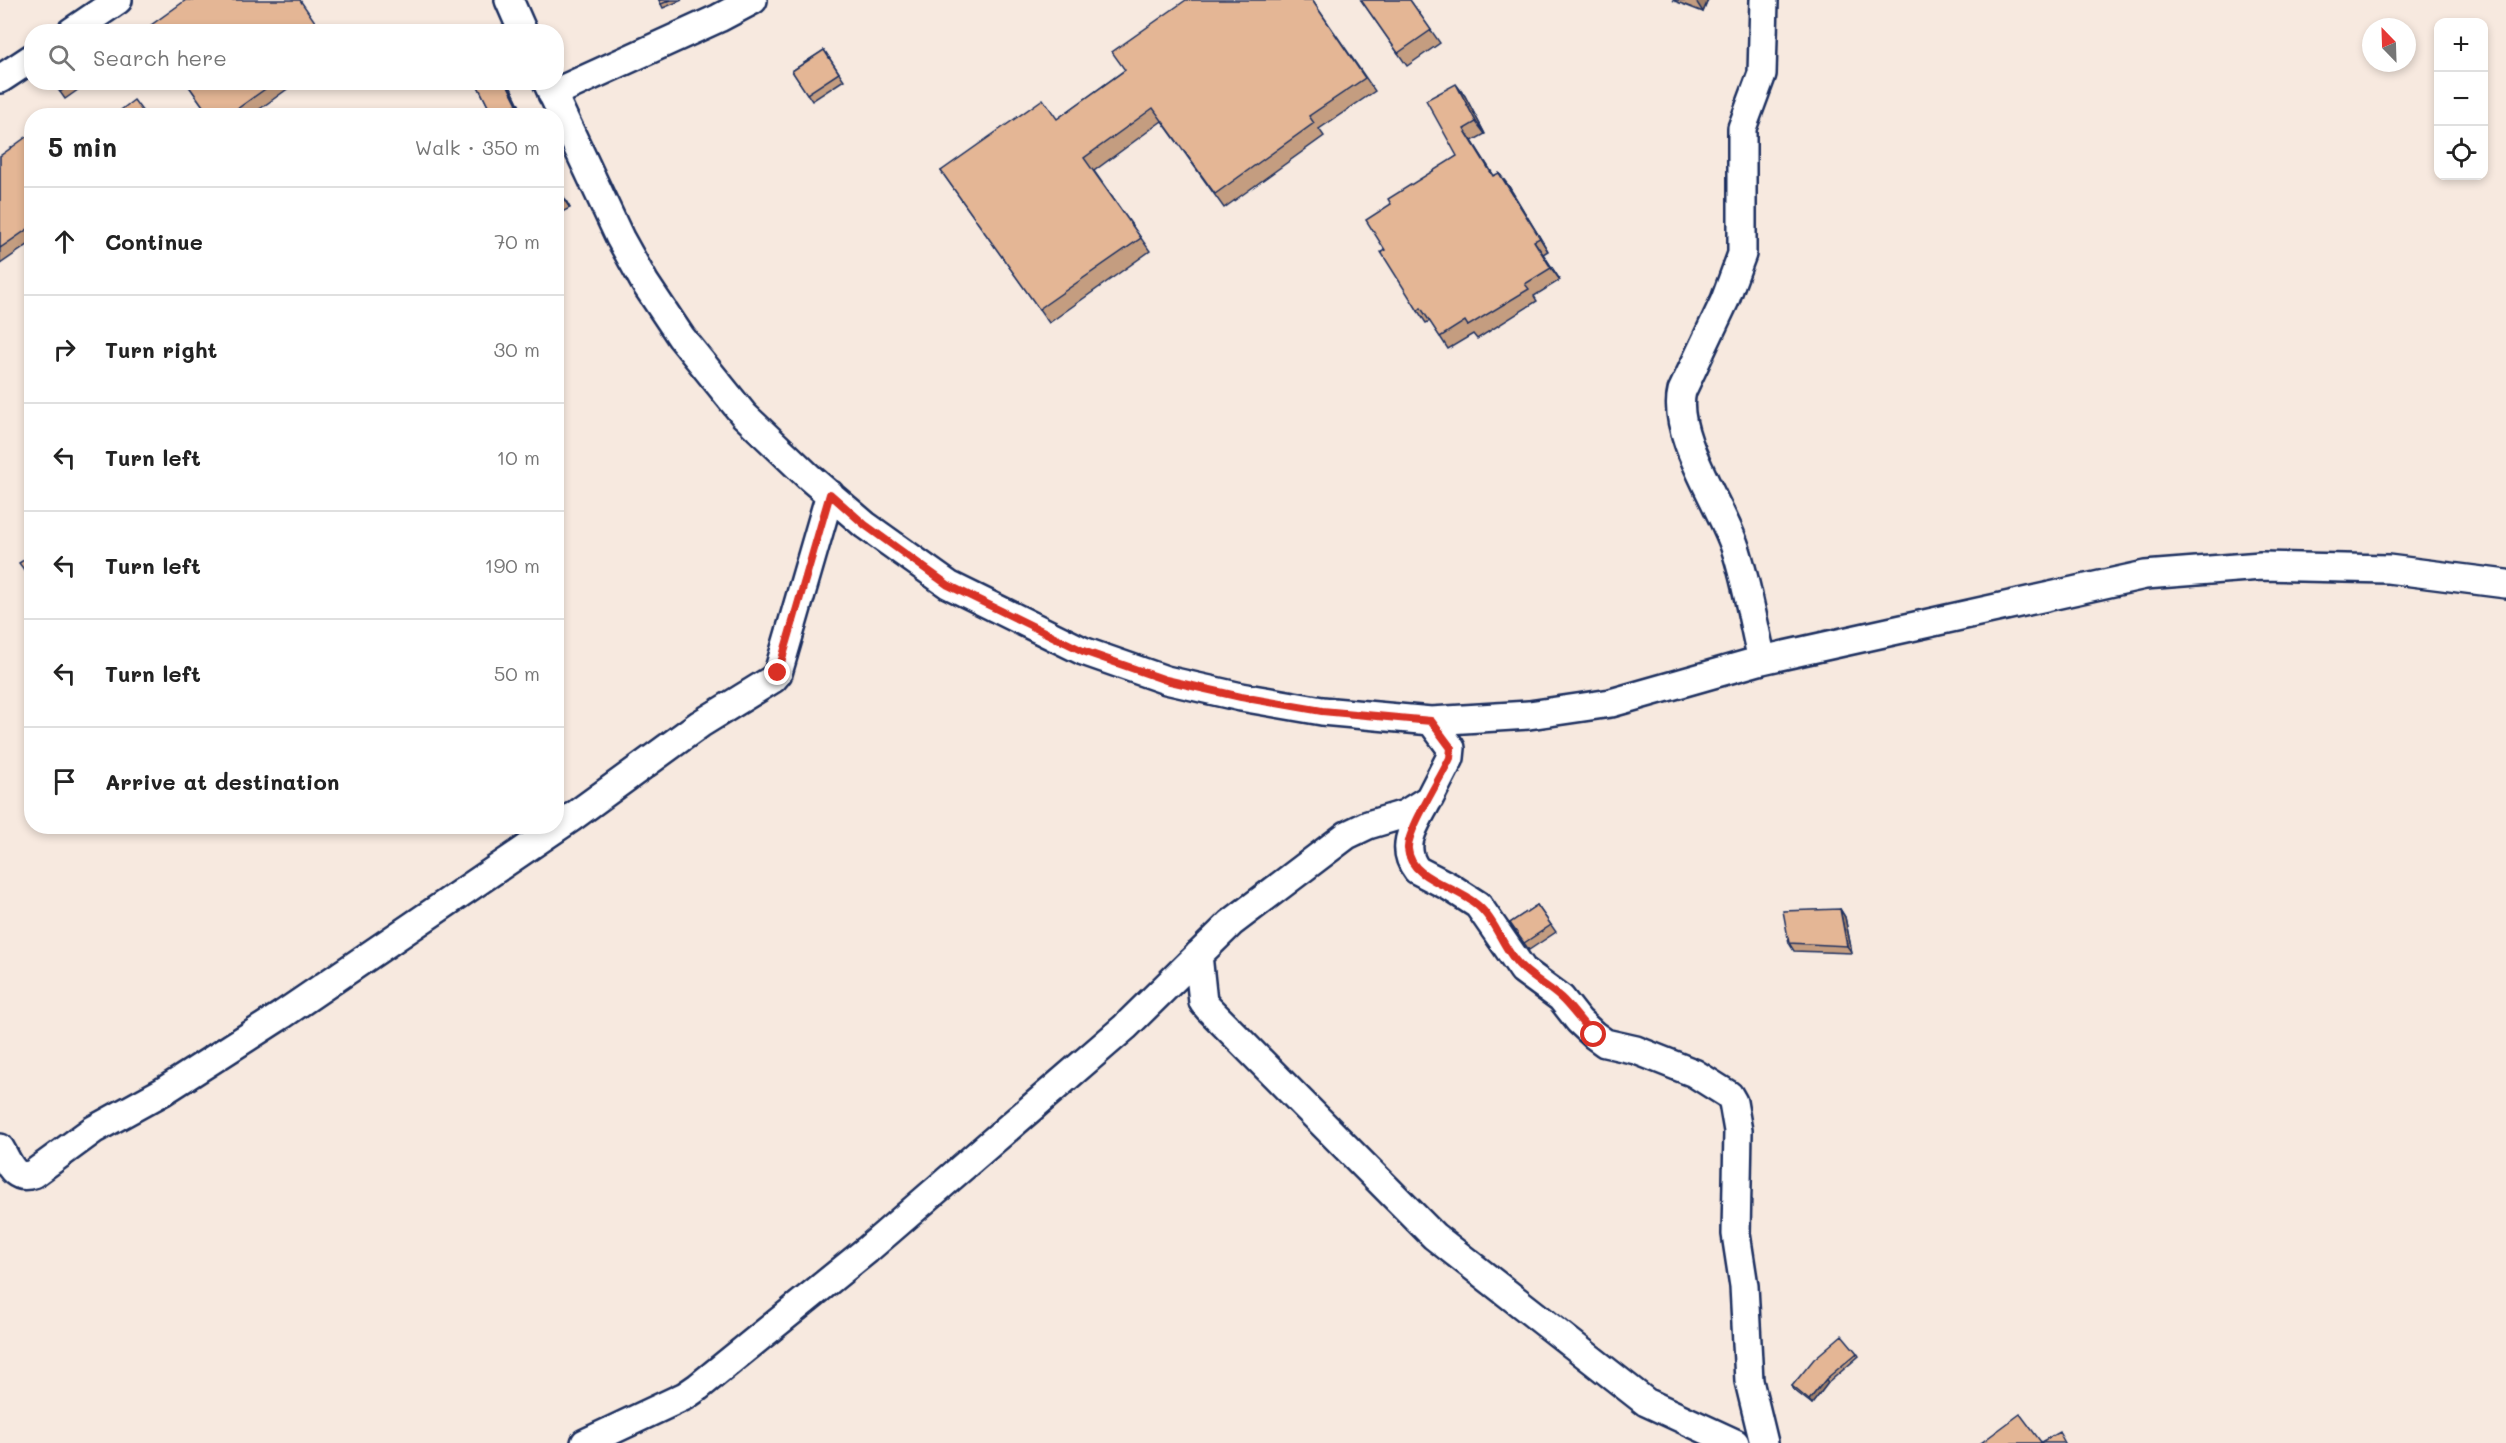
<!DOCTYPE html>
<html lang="en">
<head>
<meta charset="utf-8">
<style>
	body { margin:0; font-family:Mali,sans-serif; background:#f6f6f6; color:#222 }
	.controls { position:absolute; right:18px; top:18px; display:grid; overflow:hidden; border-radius:12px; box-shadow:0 3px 9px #0003 }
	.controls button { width:54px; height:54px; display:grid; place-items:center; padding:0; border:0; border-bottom:2px solid #e0e0e0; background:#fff; color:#222; font:30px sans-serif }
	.compass { position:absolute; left:2362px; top:18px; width:54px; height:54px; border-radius:50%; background:#fff; box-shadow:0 3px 9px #0003; rotate:337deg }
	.stop { position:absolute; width:18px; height:18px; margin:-14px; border:4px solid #d93025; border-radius:50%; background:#fff }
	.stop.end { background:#d93025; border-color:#fff; box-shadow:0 2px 6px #0008 }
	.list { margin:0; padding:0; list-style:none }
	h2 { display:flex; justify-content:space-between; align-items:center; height:78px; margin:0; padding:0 24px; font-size:26px }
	h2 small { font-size:20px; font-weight:400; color:#767676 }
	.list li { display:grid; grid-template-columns:39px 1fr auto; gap:18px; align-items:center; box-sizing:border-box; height:108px; padding:0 24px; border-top:2px solid #e0e0e0 }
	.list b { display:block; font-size:22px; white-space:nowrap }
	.list em { font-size:20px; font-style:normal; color:#767676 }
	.icon { flex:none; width:33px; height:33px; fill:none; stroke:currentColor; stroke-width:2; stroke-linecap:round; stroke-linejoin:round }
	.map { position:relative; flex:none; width:2506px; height:1443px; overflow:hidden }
	.search { position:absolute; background:#fff; box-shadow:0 3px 9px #0003; left:24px; top:24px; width:540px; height:66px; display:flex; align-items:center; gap:15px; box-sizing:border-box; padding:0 21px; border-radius:24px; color:#767676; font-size:22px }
	.panel { position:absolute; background:#fff; box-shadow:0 3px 9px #0003; left:24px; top:108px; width:540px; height:726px; border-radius:24px }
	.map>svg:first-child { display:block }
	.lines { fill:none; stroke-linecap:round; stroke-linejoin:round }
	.minor-casing { stroke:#1b2f5e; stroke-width:32 }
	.minor { stroke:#fff; stroke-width:27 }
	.wall { fill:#c49d80; stroke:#1b2f5e; stroke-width:1.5 }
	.shaded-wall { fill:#a07f68; stroke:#1b2f5e; stroke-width:1.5 }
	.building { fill:#e4b695; stroke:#1b2f5e; stroke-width:1.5 }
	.route { stroke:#d93025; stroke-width:8 }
</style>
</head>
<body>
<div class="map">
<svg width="2506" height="1443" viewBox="0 0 2506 1443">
	<rect width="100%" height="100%" fill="#f7e9df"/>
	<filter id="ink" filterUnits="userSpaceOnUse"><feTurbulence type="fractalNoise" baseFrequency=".0167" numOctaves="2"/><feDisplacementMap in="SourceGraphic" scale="12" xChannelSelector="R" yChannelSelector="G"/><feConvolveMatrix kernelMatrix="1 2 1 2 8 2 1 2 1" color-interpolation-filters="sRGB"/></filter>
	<g filter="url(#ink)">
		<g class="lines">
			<defs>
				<path id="minor" d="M 509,0 L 523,32
					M 71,32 L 118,0
					M 0,79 L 32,58
					M 547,82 L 620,238 L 645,283 L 681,337 L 744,415 L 809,477 L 865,525 L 949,585 L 1083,651 L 1166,680 L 1241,697 L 1322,711 L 1431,721 L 1529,715 L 1611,703 L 1762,660 L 2145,575 L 2261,566 L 2388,569 L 2506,584
					M 552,94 L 719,18 L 753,0
					M 1762,660 C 1753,622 1747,583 1735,547 C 1721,505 1671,434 1682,391 L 1725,300 L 1742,254 L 1742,128 L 1762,74 L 1764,0
					M 1428,800 C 1416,823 1398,846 1417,870 L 1450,887 L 1478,905 L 1523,970 L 1561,998 L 1579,1021 L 1594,1035 L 1605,1043 L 1636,1050 L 1694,1073 L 1729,1095 L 1733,1102 L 1738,1131 L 1736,1234 L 1744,1286 L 1749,1381 L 1764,1443
					M 1198,955 L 1203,1002 L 1209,1009 L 1434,1236 L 1646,1402 L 1735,1443
					M 0,1148 C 9,1163 13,1181 33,1174 L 93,1130 L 162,1092 L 282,1015 L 571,818 L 700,724 L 773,679 L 778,673 L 830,494
					M 585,1443 L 685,1396 L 698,1387 L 867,1250 L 1125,1027 L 1231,923 L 1347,835 L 1368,825 L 1405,814 L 1429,799 L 1450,758 L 1451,748 L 1431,721"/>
			</defs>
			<!-- minor casing -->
			<use href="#minor" class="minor-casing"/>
			<!-- minor -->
			<use href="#minor" class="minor"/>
		</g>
		<!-- wall -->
		<path class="wall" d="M 659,0 L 682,0 L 663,8 Z
			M 1312,0 L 1375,91 L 1319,129 L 1324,136 L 1224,208 L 1162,121 L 1094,171 L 1150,251 L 1049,323 L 941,171 L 1057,119 L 1125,70 Z
			M 1361,0 L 1410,0 L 1440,43 L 1407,66 Z
			M 1672,0 L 1708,0 L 1703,12 Z
			M 824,50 L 844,80 L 812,101 L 792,71 Z
			M 53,82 L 89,82 L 65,99 Z
			M 186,82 L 297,82 L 250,116 L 210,116 Z
			M 476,82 L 508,82 L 522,111 L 514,116 L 493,116 Z
			M 1465,96 L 1485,134 L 1472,141 L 1494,176 L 1508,185 L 1548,251 L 1543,254 L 1560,280 L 1534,296 L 1537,301 L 1477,339 L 1473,334 L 1448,349 L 1430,321 L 1426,323 L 1418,311 L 1385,250 L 1391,204 L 1457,156 Z
			M 32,139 L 32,242 L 0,264 L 0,156 Z
			M 556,183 L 570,208 L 556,215 Z
			M 1537,905 L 1556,932 L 1529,950 L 1510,923 Z
			M 1840,909 L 1845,917 L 1852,953 L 1794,951 L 1789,943 Z
			M 1857,1353 L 1859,1356 L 1828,1383 L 1812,1404 L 1794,1390 L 1792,1386 Z"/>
		<!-- shaded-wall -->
		<path class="shaded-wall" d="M 1696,0 L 1708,0 L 1703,12 L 1696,1 Z
			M 506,82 L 508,82 L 522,111 L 517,104 Z
			M 1456,84 L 1465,96 L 1485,134 L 1476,122 Z
			M 1464,129 L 1472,141 L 1502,189 L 1493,176 Z
			M 1499,173 L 1508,185 L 1548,251 L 1540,238 Z
			M 556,183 L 570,208 L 565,201 L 556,185 Z
			M 1534,241 L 1543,254 L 1560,280 L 1551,268 Z
			M 1840,909 L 1845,917 L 1852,953 L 1847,946 Z
			M 1826,1379 L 1828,1383 L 1812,1404 L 1809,1400 Z"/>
		<!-- building -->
		<path class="building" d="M 186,0 L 300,0 L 322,32 L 150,32 L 147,28 Z
			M 659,0 L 671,0 L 661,4 Z
			M 1186,0 L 1312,0 L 1365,78 L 1309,116 L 1314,123 L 1215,194 L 1153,108 L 1084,158 L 1141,238 L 1039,309 L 941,171 L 1043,99 L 1057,119 L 1125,70 L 1112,52 Z
			M 1361,0 L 1410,0 L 1431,30 L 1398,53 Z
			M 824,50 L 839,73 L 807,94 L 792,71 Z
			M 53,82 L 74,82 L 60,92 Z
			M 186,82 L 275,82 L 227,116 L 210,116 Z
			M 476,82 L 506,82 L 517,104 L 495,116 L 493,116 Z
			M 1456,84 L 1476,122 L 1464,129 L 1493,176 L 1499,173 L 1540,238 L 1534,241 L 1551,268 L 1525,284 L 1529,289 L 1468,326 L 1465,321 L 1440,337 L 1421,308 L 1418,311 L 1381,252 L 1385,250 L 1366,220 L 1391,204 L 1388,199 L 1457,156 L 1426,100 Z
			M 134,100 L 146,116 L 113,116 Z
			M 29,135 L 32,139 L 32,226 L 0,248 L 0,156 Z
			M 556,185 L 565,201 L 556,206 Z
			M 32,555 L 32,580 L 19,563 Z
			M 1537,905 L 1551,925 L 1524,943 L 1510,923 Z
			M 1840,909 L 1847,946 L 1789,943 L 1783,911 Z
			M 1842,1335 L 1857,1353 L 1826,1379 L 1809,1400 L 1792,1386 L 1814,1359 Z
			M 2020,1414 L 2041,1442 L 2059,1432 L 2065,1443 L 1981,1443 Z"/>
	</g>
	<g class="lines" filter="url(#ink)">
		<!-- route -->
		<path class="route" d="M 778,673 L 830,494 L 865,525 L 948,585 L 1083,651 L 1166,680 L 1241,697 L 1322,711 L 1431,721 L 1451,748 L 1450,758 C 1441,778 1406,832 1408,849 C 1410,879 1455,886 1476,904 C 1494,918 1501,943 1515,960 C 1527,976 1546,984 1561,998 C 1572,1008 1582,1024 1594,1035"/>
	</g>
</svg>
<div class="controls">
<button>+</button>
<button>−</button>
<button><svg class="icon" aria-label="locate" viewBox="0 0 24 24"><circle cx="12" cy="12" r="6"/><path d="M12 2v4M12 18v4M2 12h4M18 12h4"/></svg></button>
</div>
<svg class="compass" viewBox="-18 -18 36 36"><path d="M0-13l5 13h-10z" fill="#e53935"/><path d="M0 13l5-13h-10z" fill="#767676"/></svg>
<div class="stop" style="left:1594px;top:1035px"></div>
<div class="stop end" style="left:778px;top:673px"></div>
<div class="search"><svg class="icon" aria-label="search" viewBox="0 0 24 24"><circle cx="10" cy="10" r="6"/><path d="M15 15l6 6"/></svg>Search here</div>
<section class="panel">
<h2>5 min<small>Walk · 350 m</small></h2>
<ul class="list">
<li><svg class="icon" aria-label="ahead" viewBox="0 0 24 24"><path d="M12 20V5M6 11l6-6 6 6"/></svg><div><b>Continue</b></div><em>70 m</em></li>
<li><svg class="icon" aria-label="right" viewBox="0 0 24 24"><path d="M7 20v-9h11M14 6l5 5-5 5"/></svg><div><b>Turn right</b></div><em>30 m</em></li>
<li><svg class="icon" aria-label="left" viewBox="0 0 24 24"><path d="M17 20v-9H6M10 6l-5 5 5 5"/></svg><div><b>Turn left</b></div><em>10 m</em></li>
<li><svg class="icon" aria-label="left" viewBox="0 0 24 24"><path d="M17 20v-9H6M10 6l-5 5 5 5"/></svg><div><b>Turn left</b></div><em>190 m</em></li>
<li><svg class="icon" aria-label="left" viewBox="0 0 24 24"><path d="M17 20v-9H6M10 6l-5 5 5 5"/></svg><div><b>Turn left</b></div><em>50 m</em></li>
<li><svg class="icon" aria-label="arrive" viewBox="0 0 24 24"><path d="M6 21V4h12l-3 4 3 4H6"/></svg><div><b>Arrive at destination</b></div></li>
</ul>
</section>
</div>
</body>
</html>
